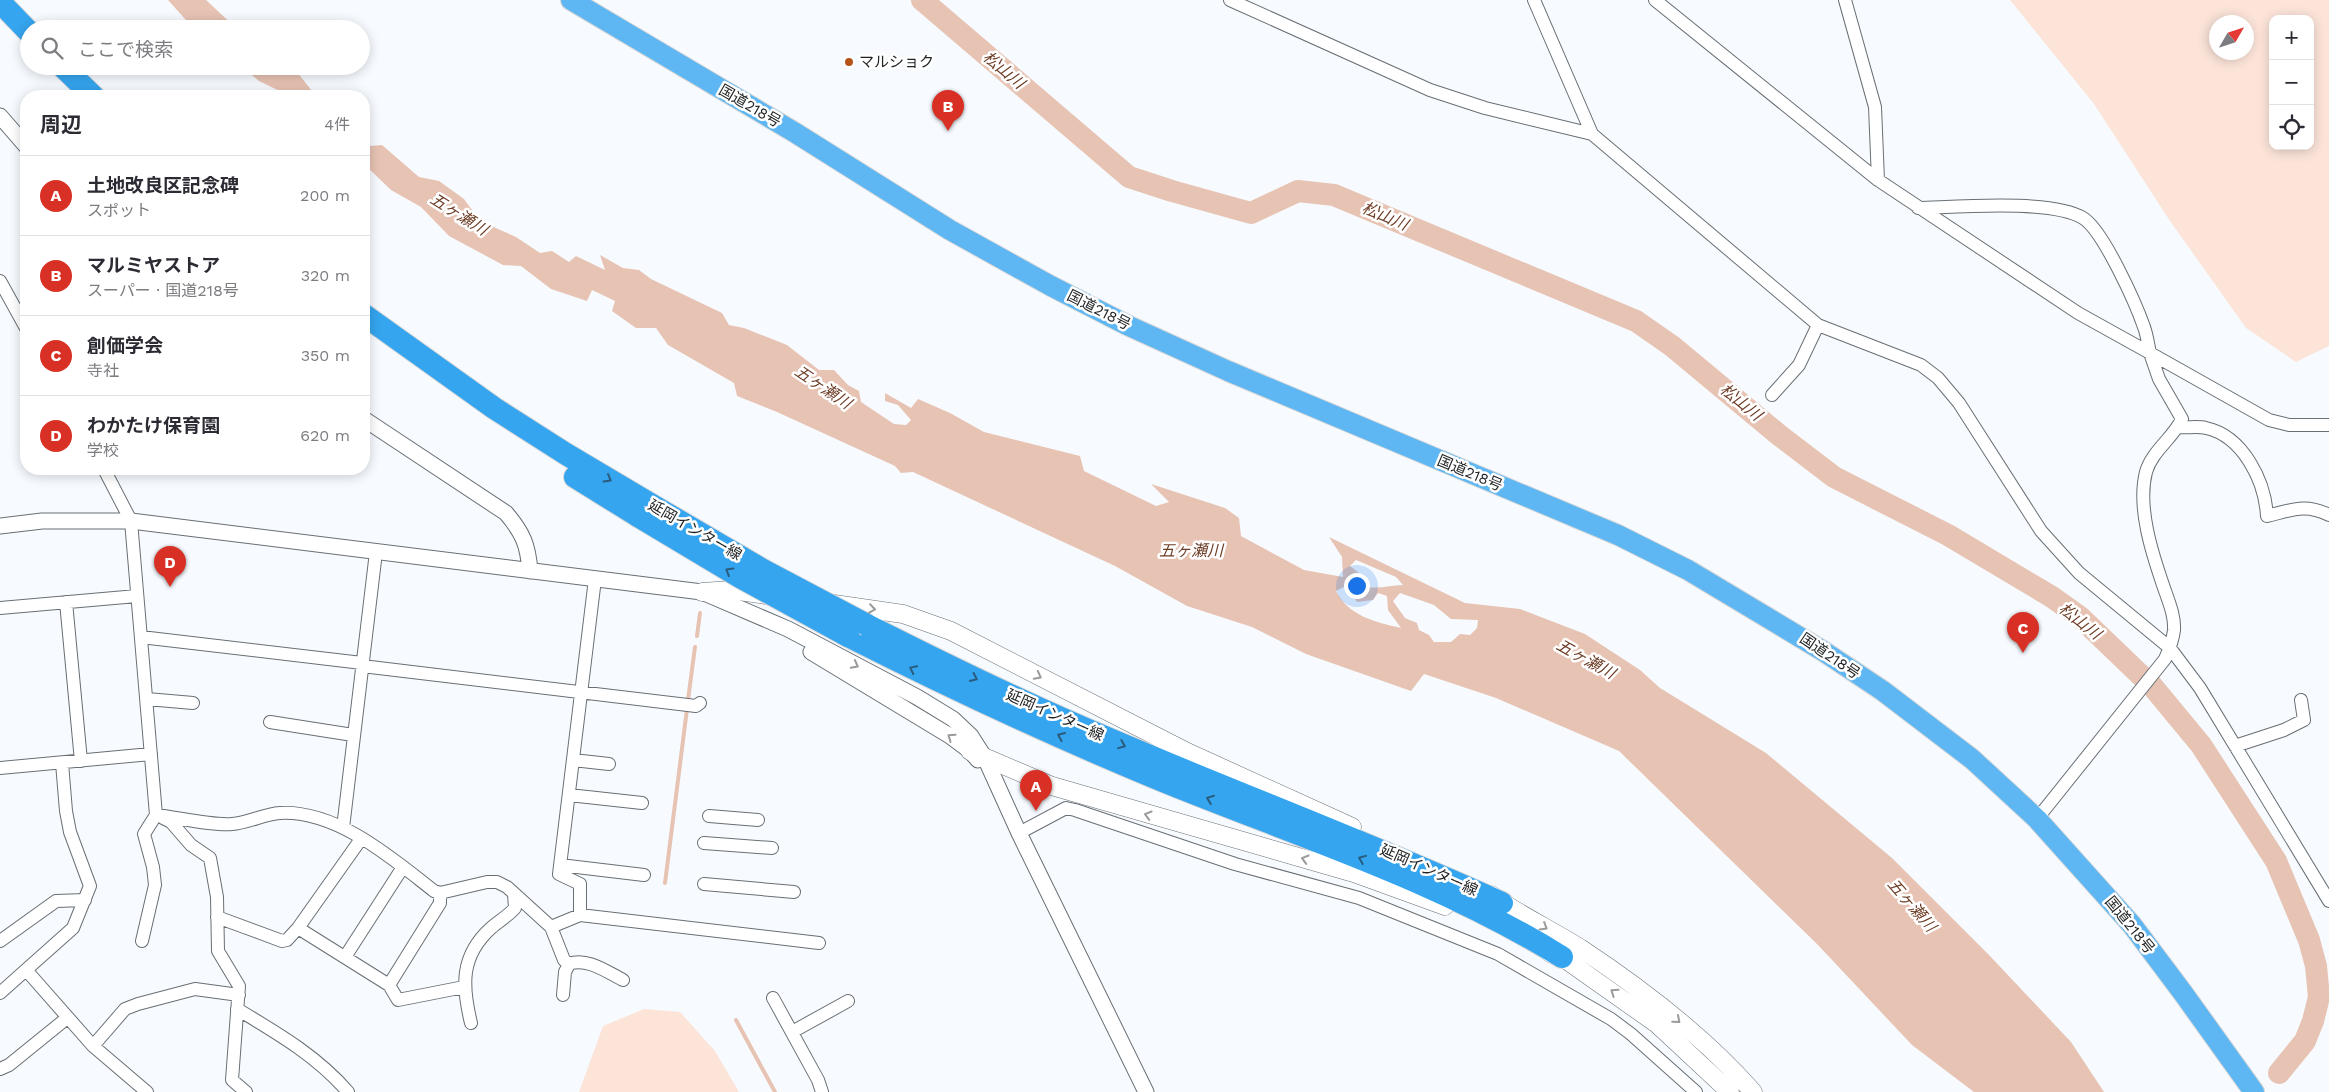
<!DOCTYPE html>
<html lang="ja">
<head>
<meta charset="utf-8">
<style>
	body { margin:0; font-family:"Work Sans","Noto Sans JP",sans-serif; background:#f2f2f3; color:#2b2b33 }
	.controls { position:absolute; right:15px; top:15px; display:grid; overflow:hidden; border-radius:10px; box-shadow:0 2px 12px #0003 }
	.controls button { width:45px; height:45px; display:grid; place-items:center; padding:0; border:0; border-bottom:1px solid #e1e1e2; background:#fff; color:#2b2b33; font:25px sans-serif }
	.compass { position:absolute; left:2209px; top:15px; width:45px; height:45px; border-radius:50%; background:#fff; box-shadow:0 2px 12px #0003; rotate:51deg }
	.you { position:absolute; left:1356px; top:585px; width:18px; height:18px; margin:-12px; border:4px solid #fff; border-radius:50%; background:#1a73e8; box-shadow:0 0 0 8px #1a73e833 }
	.badge { display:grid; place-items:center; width:32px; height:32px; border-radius:50%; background:#d93025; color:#fff; font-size:16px; font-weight:700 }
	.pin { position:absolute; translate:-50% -41px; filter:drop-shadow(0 1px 2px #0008) }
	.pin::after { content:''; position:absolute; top:26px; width:18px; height:15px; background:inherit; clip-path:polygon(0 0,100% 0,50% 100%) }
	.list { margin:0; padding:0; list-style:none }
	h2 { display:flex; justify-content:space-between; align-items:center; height:65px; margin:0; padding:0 20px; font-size:21px }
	h2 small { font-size:16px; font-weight:400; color:#7c7c81 }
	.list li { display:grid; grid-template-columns:32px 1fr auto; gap:15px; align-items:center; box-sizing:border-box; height:80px; padding:0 20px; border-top:1px solid #e1e1e2 }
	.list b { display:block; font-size:19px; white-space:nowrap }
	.list p { margin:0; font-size:16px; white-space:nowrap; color:#7c7c81 }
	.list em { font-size:16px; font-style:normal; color:#7c7c81 }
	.icon { flex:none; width:28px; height:28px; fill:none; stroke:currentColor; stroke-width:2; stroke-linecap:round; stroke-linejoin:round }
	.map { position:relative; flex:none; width:2329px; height:1092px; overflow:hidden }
	.search { position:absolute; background:#fff; box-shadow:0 2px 12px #0003; left:20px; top:20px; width:350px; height:55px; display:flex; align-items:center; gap:12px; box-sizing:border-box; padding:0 18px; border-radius:28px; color:#7c7c81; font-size:19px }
	.panel { position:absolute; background:#fff; box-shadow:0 2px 12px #0003; left:20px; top:90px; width:350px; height:385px; border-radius:20px }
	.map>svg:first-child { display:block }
	.green { fill:#fce4d9; fill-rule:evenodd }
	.water { fill:#e7c3b3; fill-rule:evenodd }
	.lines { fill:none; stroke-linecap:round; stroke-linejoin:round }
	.stream { stroke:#e7c3b3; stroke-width:4 }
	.river { stroke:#e7c3b3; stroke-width:22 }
	.minor-casing { stroke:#686f74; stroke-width:14 }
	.tertiary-casing { stroke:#686f74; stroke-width:17 }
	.secondary-casing { stroke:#686f74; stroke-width:19 }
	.trunk-casing { stroke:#d7d7d7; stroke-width:22 }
	.motorway-casing { stroke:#d7d7d7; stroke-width:24 }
	.minor { stroke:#fff; stroke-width:12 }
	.tertiary { stroke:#fff; stroke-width:15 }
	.secondary { stroke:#fff; stroke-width:18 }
	.trunk { stroke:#5eb7f2; stroke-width:20 }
	.motorway { stroke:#35a5ef; stroke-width:22 }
	.motorway-bridge-casing { stroke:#d7d7d7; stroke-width:24; stroke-linecap:butt }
	.motorway-bridge { stroke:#35a5ef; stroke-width:22 }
	.oneway { stroke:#295c7f }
	.oneway2 { stroke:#9a9b9c }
	.poi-dot { fill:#b55319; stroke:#fff; stroke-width:2 }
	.labels { text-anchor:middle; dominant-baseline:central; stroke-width:5; stroke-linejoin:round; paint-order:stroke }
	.poi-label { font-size:15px; fill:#1f2123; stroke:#fff; text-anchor:start }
	.street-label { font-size:15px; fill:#1f2123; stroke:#fff }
	.water-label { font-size:16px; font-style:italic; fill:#6d3d26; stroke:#fff }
</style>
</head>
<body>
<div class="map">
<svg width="2329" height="1092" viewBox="0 0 2329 1092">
	<rect width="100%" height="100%" fill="#f7fbff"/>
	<!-- green -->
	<path class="green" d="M 2010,0 L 2329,0 L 2329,346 L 2296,362 L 2246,328 L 2170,221 L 2094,104 ZM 2273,19 L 2310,19 L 2310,146 L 2273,146 ZM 2216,22 L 2246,22 L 2246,52 L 2216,52 Z
		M 644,1009 L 680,1012 L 715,1051 L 739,1092 L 579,1092 L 603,1026 Z"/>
	<!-- water -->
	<path class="water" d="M 168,0 L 206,0 L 237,29 L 194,29 Z
		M 241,66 L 286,66 L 297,72 L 316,96 L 290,96 L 259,81 Z
		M 364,142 L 370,146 L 382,145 L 419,177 L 439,181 L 464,199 L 480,221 L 516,237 L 540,253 L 552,251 L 569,262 L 576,256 L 605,270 L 600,255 L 623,268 L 639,270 L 651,279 L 722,313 L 729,325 L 744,328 L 787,345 L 819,370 L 834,370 L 848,385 L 859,391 L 861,402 L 894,424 L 906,425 L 911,420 L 898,405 L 885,401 L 885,393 L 911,408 L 918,399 L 950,413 L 984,432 L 1080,456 L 1084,471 L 1156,506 L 1169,502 L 1151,484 L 1225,508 L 1239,518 L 1241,536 L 1304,570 L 1343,577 L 1342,557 L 1329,537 L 1465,603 L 1520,609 L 1585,634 L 1640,670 L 1660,688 L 1766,753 L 1892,858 L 1989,955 L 2071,1042 L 2104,1092 L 1974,1092 L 1912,1045 L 1817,944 L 1619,751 L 1496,698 L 1424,674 L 1411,691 L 1306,654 L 1252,627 L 1187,606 L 1115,566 L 913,472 L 901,473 L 895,466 L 777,412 L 737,396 L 734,383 L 668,345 L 656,328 L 636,328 L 612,311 L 615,301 L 592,290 L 587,301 L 551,289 L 521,266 L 503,265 L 449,236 L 421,207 L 391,190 L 364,164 ZM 1356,560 L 1396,577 L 1403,585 C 1391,585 1380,589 1367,587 L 1363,576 L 1350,566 ZM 1346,586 L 1357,602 L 1373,600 L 1378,593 L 1387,596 L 1388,610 L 1401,628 C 1375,622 1349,616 1336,591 ZM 1400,593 L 1434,605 L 1451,619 L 1478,620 L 1477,628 L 1470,635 L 1460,634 L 1451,642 L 1434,642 L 1429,635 L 1419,630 L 1417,623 L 1405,618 L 1393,601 Z"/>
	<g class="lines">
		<!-- stream -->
		<path class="stream" d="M 697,636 L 700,613
			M 688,700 L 695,647
			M 665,883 L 687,709
			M 736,1020 L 775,1092"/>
		<!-- river -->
		<path class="river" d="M 922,0 L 1129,177 L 1172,191 L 1251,213 L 1298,191 L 1334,195 L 1636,321 L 1672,346 L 1779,435 L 1834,477 L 1948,535 L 2052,597 L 2080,617 L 2153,687 L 2201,745 L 2276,861 L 2309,940 L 2316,966 L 2319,997 L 2313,1021 L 2305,1041 L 2279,1073"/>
		<defs>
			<path id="minor" d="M 1230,0 L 1430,90 L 1485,108 L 1592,134 L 1818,325 L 1921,365 L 1938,378 L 1959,403 L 2041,531 L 2079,573 L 2170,648 L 2200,688 L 2329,901
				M 1534,0 L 1592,134
				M 1655,0 L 1878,180 L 2078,313 L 2150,353 L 2159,379 L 2182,419 C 2173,438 2152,451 2146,472 C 2137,507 2152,553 2163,585 C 2168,600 2175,615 2174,630 C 2173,640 2169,650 2165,659 L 2037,819
				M 1845,0 L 1875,107 L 1878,180
				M 1918,208 C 1957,207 2051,199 2083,218 C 2103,230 2136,304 2144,327 C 2147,335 2148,344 2150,353 L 2269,420 L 2289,425 L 2329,425
				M 0,281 L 26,328
				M 1772,395 L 1799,365 L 1818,325
				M 2178,427 C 2187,428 2198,426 2206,428 C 2243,436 2265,481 2267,516 C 2292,510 2305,503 2329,515
				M 104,469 L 131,521 L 156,815 L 144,834 L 153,867 L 155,885 L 142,941
				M 595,579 L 559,874 L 580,884 L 580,915 L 819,943
				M 66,602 L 81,761
				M 0,608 L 137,596
				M 141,637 L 362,663
				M 362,666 L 696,706 L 700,703
				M 147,699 L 193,703
				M 270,722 L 353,735
				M 2235,746 L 2284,730 L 2304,720 L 2301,700
				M 573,760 L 609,764
				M 0,768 L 151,754
				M 569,795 L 642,803
				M 156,815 C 176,817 212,826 232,824 C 248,823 264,814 280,813 C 337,810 393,859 434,891 L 440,893 L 487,882 L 497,882 L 507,887 L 551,927 L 564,960 L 569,964
				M 709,816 L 758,820
				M 163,818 L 171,822 L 191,845 L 210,858 L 217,897 L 218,951 L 239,986 L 232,1080 L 246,1092
				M 343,828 L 376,552
				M 1019,833 L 1066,808 L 1075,810 L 1235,864 L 1359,898 L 1498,954 L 1611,1019 L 1631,1034 L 1696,1092
				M 704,843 L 772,848
				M 560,865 L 644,875
				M 704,884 L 794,892
				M 217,917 L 282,941 L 287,940 L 298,928 L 361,839
				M 551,927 L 580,915
				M 298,928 L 389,985 L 398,1000 L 464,987
				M 0,941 L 56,901 L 85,900
				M 345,957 L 403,867
				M 27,971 L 93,1046 L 147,1092
				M 389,985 L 440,903 L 440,893
				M 0,993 L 73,928 L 90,886 L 70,832 L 66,811 L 62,763
				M 563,995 L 565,972 L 569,964 C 587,957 607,972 623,980
				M 773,998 L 818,1080 L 822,1092
				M 237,1009 C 277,1033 317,1056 348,1092
				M 471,1023 C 462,986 460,956 491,928 C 499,921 508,916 515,908 L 514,894
				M 792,1032 L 848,1001
				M 93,1046 L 125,1009 L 138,1004 L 195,989 L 239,995
				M 0,1069 L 9,1065 L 67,1018"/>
			<path id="tertiary" d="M 0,116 L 26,146
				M 364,419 L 506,513 C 523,533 528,545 530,571
				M 0,526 L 42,521 L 131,521 L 702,592 L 788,629 L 917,697 L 953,719 L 971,736 L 985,758 L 1019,833 L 1146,1092
				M 811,652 L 950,736 L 970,751 L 978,760"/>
			<path id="secondary" d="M 702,592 L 732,590 L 766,595
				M 834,604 L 903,614 L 951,631 L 1187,752 L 1352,827
				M 970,751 L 1052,786 L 1354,873 L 1445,906
				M 1491,895 C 1520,915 1551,930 1580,948 C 1642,989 1704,1036 1753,1092
				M 1550,953 L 1562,957 L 1657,1024 L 1730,1092"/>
			<path id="trunk" d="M 571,0 L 794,132 L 950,230 L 1051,286 L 1129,326 L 1228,371 L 1618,535 L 1688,570 L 1823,651 L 1883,691 L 1972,759 L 2037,819 L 2132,925 L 2183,993 L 2254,1092"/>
			<path id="motorway" d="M 0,2 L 29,32
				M 62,66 L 93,96
				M 364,315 L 494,408 L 566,454 L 657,508
				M 575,477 L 638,516
				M 867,625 C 946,665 1025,704 1107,738 C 1238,794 1372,844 1502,903
				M 848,636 C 951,688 1056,737 1163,781 C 1298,836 1438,880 1562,957"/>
		</defs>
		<!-- minor casing -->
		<use href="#minor" class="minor-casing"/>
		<!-- tertiary casing -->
		<use href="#tertiary" class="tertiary-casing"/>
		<!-- secondary casing -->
		<use href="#secondary" class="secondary-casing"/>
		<!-- trunk casing -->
		<use href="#trunk" class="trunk-casing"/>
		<!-- motorway casing -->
		<use href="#motorway" class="motorway-casing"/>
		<!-- minor -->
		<use href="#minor" class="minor"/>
		<!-- tertiary -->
		<use href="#tertiary" class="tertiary"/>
		<!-- secondary -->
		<use href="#secondary" class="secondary"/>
		<!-- trunk -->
		<use href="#trunk" class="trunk"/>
		<!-- motorway -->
		<use href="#motorway" class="motorway"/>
		<defs>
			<path id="motorway-bridge" d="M 657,508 L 763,570 L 867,625
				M 638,516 L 740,577 L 848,636"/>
		</defs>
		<!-- motorway-bridge casing -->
		<use href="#motorway-bridge" class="motorway-bridge-casing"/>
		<!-- motorway-bridge -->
		<use href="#motorway-bridge" class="motorway-bridge"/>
	</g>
	<!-- one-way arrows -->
	<defs><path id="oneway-chevron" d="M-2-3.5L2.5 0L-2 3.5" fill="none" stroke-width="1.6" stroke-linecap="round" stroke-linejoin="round" transform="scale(1.25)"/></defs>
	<g class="oneway">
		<use href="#oneway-chevron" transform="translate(608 479) rotate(30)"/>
		<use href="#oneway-chevron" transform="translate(729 571) rotate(-149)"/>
		<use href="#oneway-chevron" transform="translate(913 669) rotate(-154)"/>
		<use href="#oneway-chevron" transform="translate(974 678) rotate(25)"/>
		<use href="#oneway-chevron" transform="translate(1061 736) rotate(-156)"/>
		<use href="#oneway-chevron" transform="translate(1122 745) rotate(22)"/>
		<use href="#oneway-chevron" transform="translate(1210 799) rotate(-159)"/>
		<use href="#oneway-chevron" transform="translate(1362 859) rotate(-158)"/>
	</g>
	<g class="oneway2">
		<use href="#oneway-chevron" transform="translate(872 609) rotate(8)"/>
		<use href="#oneway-chevron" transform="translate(855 665) rotate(28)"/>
		<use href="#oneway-chevron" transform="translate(1038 676) rotate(27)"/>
		<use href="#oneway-chevron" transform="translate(951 737) rotate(-145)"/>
		<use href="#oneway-chevron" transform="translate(1148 815) rotate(-164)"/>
		<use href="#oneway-chevron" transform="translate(1305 859) rotate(-164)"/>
		<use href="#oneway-chevron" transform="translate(1544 927) rotate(31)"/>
		<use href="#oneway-chevron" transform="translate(1614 992) rotate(-145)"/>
		<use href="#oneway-chevron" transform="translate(1677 1020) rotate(41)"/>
	</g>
	<!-- markers -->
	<circle class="poi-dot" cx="849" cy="62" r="5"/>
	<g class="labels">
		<!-- poi labels -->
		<g class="poi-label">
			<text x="859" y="62">マルショク</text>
		</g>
		<!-- street labels -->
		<g class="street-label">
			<text transform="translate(750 106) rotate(30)">国道218号</text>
			<text transform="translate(1099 310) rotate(27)">国道218号</text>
			<text transform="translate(1470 473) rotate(23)">国道218号</text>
			<text transform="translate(695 530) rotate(30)">延岡インター線</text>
			<text transform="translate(1830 656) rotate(34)">国道218号</text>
			<text transform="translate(1055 715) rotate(24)">延岡インター線</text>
			<text transform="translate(1429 870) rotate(24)">延岡インター線</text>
			<text transform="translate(2130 925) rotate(51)">国道218号</text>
		</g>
		<!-- water labels -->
		<g class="water-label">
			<text transform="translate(1004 70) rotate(40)">松山川</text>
			<text transform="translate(459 214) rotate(32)">五ヶ瀬川</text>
			<text transform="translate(1385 216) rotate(23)">松山川</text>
			<text transform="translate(823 387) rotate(34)">五ヶ瀬川</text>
			<text transform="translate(1741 402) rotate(39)">松山川</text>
			<text x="1191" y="550">五ヶ瀬川</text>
			<text transform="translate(2080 621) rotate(38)">松山川</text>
			<text transform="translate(1586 659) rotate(29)">五ヶ瀬川</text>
			<text transform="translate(1912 905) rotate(49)">五ヶ瀬川</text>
		</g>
	</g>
</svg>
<div class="controls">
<button>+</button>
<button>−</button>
<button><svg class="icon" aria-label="locate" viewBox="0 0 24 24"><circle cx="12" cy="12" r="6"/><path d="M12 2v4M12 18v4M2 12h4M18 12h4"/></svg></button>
</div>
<svg class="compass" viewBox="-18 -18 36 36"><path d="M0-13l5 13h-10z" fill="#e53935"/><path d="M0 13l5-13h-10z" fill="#7c7c81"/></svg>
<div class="you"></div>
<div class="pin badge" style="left:1036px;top:811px">A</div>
<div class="pin badge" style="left:948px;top:131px">B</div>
<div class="pin badge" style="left:2023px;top:653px">C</div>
<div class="pin badge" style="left:170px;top:587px">D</div>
<div class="search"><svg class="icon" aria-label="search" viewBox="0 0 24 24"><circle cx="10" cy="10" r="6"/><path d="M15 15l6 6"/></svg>ここで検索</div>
<section class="panel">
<h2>周辺<small>4件</small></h2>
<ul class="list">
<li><span class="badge">A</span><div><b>土地改良区記念碑</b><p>スポット</p></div><em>200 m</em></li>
<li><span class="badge">B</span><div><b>マルミヤストア</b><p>スーパー · 国道218号</p></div><em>320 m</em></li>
<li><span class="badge">C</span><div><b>創価学会</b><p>寺社</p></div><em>350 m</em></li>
<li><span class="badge">D</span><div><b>わかたけ保育園</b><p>学校</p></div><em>620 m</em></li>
</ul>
</section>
</div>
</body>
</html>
